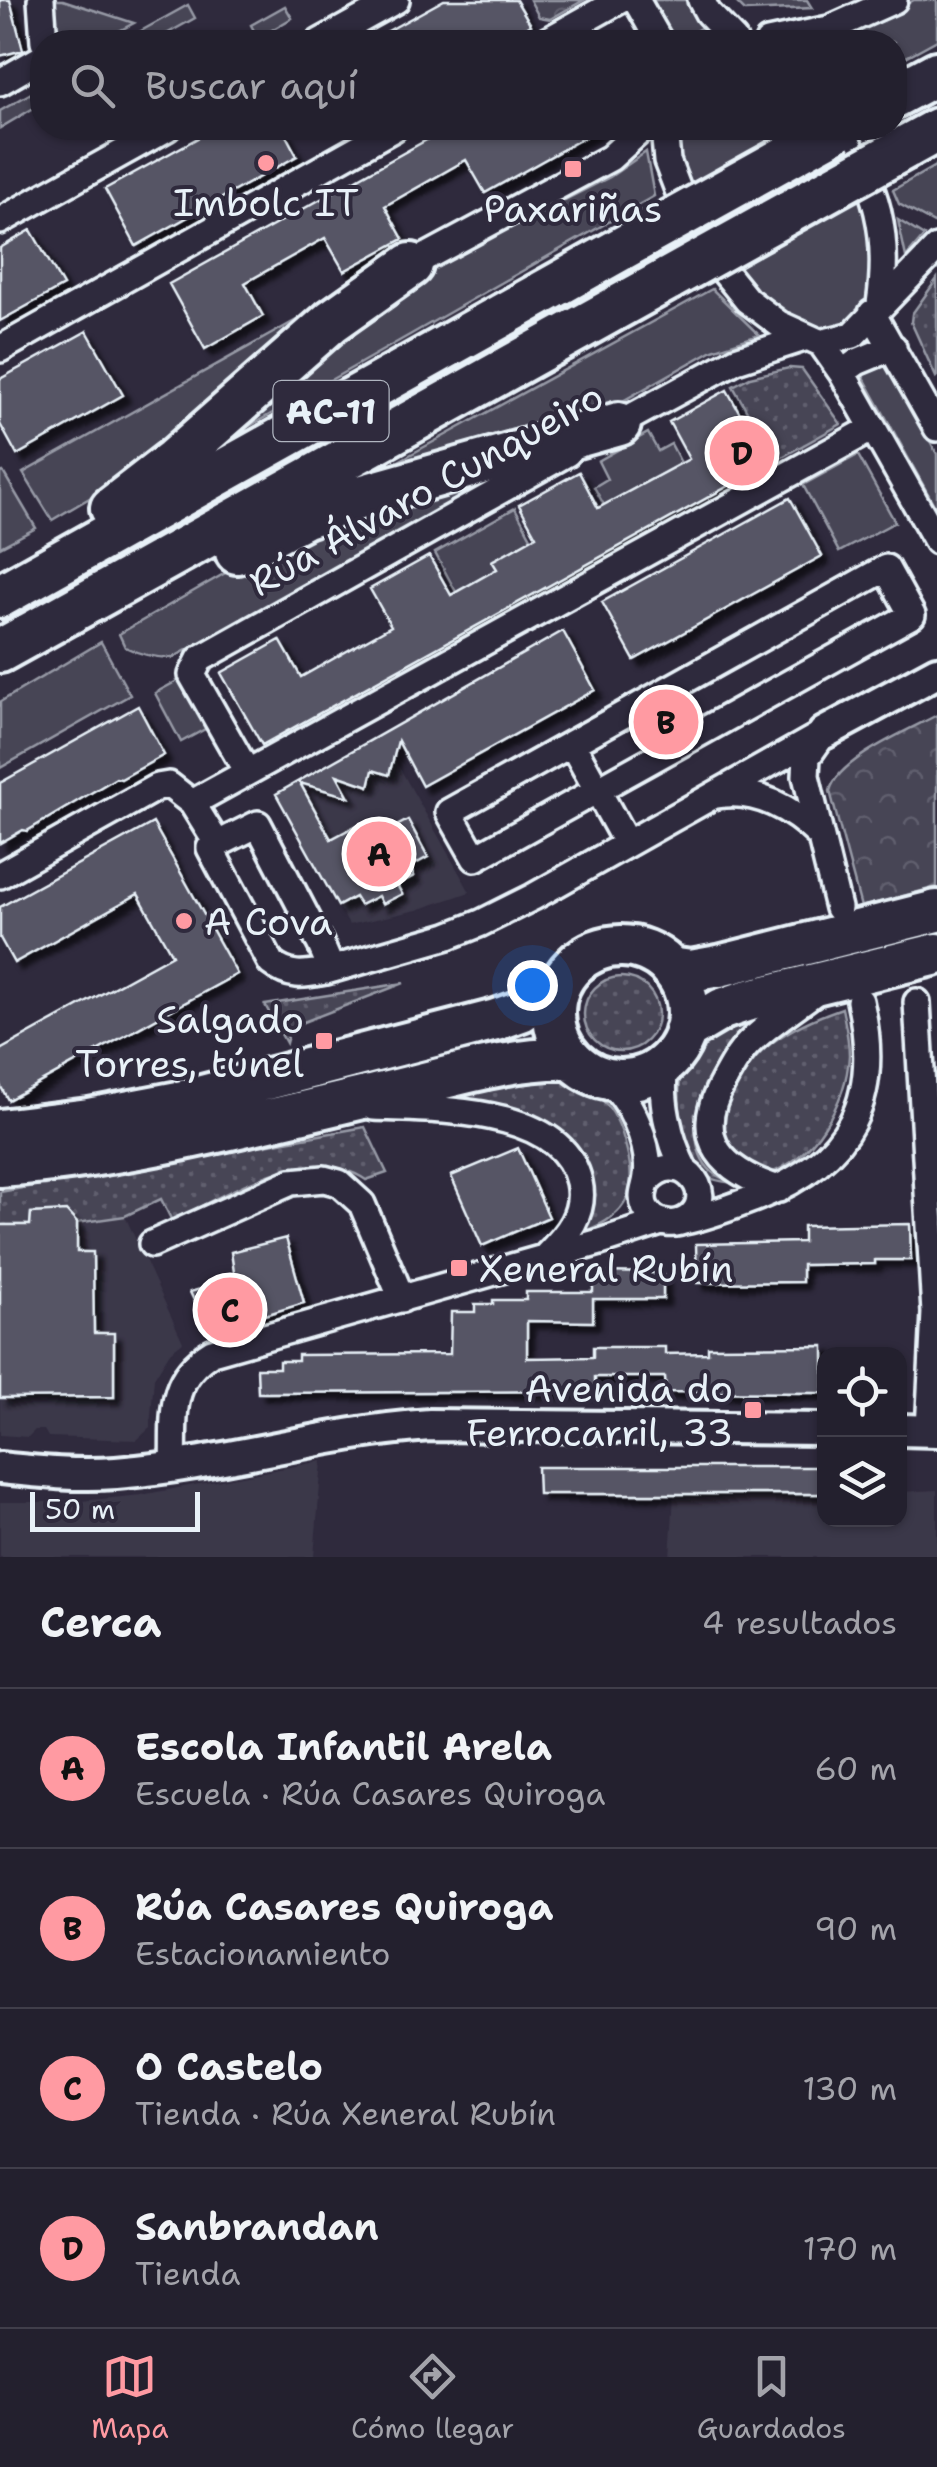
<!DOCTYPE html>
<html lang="es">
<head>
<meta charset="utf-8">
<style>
	body { margin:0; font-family:"Shantell Sans",sans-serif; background:#2b2836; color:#f1f3f6 }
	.controls { position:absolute; right:30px; bottom:30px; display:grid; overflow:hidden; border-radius:20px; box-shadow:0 2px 8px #0004 }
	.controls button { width:90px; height:90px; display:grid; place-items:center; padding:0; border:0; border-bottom:2px solid #403e4a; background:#23202e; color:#f1f3f6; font:50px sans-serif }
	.scale { position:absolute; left:30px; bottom:25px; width:170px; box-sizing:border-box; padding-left:10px; border:5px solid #e8f1f8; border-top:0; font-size:28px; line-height:35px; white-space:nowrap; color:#e8f1f8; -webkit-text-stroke:8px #2f2a3d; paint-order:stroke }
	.you { position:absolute; left:532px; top:985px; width:35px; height:35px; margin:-25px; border:8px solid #fff; border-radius:50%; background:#1a73e8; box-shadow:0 0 0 15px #1a73e833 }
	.badge { display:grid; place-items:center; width:65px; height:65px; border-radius:50%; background:#ff9aa2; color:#111; font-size:32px; font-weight:700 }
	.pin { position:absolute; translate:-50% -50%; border:5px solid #fff; box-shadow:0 2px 10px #0006 }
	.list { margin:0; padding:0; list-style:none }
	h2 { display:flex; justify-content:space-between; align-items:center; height:130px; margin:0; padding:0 40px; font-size:42px }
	h2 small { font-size:32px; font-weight:400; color:#a3a3aa }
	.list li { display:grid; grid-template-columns:65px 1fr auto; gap:30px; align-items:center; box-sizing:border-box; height:160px; padding:0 40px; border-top:2px solid #403e4a }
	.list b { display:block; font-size:38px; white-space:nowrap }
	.list p { margin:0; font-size:32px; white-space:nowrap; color:#a3a3aa }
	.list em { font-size:32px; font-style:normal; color:#a3a3aa }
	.icon { flex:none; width:55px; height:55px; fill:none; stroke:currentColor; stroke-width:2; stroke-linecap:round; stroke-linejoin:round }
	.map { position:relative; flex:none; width:937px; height:1557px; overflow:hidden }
	.search { position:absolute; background:#23202e; box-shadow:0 2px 8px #0004; left:30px; right:30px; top:30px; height:110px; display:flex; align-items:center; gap:25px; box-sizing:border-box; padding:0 35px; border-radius:40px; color:#a3a3aa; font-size:38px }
	.sheet { height:770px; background:#23202e }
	nav { display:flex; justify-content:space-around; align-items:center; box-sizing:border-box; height:140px; border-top:2px solid #403e4a; background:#23202e; font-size:28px; color:#a3a3aa }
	nav a { display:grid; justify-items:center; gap:5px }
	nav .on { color:#ff9aa2 }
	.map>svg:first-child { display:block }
	.built { fill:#3b3749 }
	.grass { fill:url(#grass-dots); stroke:#979aa6; stroke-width:2.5 }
	.park { fill:url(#park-crowns); stroke:#979aa6; stroke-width:2.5 }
	.garden { fill:#464455; stroke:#979aa6; stroke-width:2.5 }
	.building { fill:#575565; stroke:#e8f1f8; stroke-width:2.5; filter:url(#shadow) }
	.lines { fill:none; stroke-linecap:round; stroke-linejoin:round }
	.minor-casing { stroke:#e8f1f8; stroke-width:32 }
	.tertiary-casing { stroke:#e8f1f8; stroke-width:38 }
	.primary-casing { stroke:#e8f1f8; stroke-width:48 }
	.trunk-casing { stroke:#e8f1f8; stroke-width:50 }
	.minor { stroke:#2f2a3d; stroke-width:25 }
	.tertiary { stroke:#2f2a3d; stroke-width:30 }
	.primary { stroke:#2f2a3d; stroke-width:40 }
	.trunk { stroke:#2f2a3d; stroke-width:42 }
	.trunk-bridge-casing { stroke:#e8f1f8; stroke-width:50; stroke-linecap:butt }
	.trunk-bridge { stroke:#2f2a3d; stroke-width:42 }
	.poi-dot { fill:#ff9aa2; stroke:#2f2a3d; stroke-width:4 }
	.labels { text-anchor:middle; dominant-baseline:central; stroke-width:8; stroke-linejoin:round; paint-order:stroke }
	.shield { fill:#2f2a3d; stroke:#b0b5c0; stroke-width:2.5 }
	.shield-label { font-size:35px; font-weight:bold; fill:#e8f1f8 }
	.poi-label { font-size:38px; fill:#e8f1f8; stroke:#2f2a3d }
	.street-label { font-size:38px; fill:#e8f1f8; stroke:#2f2a3d }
</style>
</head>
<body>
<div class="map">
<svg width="937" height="1557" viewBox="0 0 937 1557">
	<defs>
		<pattern id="grass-dots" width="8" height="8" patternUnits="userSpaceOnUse" patternTransform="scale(2.5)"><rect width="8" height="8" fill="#464455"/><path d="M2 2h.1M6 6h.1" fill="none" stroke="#615f6e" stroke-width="1.8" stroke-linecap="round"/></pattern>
		<pattern id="park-crowns" width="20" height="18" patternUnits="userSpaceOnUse" patternTransform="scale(2.5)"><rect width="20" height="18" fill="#464455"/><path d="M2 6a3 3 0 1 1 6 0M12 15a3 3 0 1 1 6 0" fill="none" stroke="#615f6e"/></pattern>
		<filter id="shadow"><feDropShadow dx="7" dy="7" stdDeviation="2.5" flood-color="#0009"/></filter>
	</defs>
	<rect width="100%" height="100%" fill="#2f2a3d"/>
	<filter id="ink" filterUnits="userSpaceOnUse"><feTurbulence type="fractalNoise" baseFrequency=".01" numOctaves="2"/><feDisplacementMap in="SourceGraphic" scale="20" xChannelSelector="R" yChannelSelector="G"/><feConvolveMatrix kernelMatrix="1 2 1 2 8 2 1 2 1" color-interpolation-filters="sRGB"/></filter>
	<g filter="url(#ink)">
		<!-- built -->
		<path class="built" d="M 364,745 L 394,758 L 470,892 L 417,910 L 349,925 L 276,794 Z
			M 66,1211 L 77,1223 L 125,1216 L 183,1342 L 170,1352 L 154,1378 L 150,1428 L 137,1440 L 48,1437 L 44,1430 L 35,1430 L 28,1437 L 0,1435 L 0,1225 L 30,1225 L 31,1213 Z
			M 322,1461 L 314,1557 L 0,1557 L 0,1502 L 71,1502 L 141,1495 Z
			M 937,1490 L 937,1557 L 670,1557 L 674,1494 L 824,1494 L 824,1520 L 900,1520 L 900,1492 Z"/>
		<!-- grass -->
		<path class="grass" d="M 937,279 L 937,376 L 936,377 L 911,322 L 912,314 Z
			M 789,368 L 802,369 L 841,424 L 775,461 L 733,386 L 750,377 Z
			M584 1014a37 37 0 1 1 74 0a37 37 0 1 1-74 0Z
			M 404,983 L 298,1024 L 289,1032 L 286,1043 L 265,1005 Z
			M 842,1008 C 845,1023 849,1039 849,1055 C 847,1102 813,1159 768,1174 C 760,1169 749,1166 741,1160 C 698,1129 744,1064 773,1042 C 793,1027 819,1016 842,1008 Z
			M 761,1020 C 746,1035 730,1050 717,1067 C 698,1093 684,1146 712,1172 C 718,1177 727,1180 733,1183 C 727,1182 716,1181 710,1178 C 684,1163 670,1085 686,1061 C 702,1038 734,1025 761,1020 Z
			M 543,1075 C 565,1080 590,1086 606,1104 C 617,1116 622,1132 626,1147 C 640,1197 624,1219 576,1234 C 581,1218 591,1196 590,1180 C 583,1115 497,1109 448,1099 Z
			M 365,1127 L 387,1173 L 366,1180 C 305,1140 229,1194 172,1221 L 161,1199 L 125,1216 L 77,1223 L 66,1212 L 31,1213 L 30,1225 L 0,1225 L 0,1192 Z"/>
		<!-- park -->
		<path class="park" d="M 530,0 L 584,0 L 550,19 L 539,17 Z
			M 937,715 L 937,887 L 861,907 L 830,791 C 837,760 909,730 937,715 Z"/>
		<!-- garden -->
		<path class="garden" d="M 51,0 L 63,0 L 134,23 L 98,42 L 53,42 Z
			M 653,0 L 686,0 L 702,27 L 676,42 Z
			M 734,0 L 807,0 L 812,8 L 745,11 Z
			M 914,0 L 937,0 L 937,40 L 895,63 L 894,42 L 839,42 Z
			M 188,5 L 195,18 L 152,42 L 121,42 Z
			M 285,6 L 292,18 L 258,38 L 251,25 Z
			M 42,87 L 42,103 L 0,128 L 0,111 Z
			M 677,128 L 700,128 L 723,136 L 747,128 L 823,128 C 849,167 894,251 868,299 C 864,308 853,316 847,323 C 838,324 825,328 816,327 C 742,315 679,195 677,128 Z
			M 646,152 L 654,196 L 197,456 L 416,276 L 610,177 Z
			M 937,165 L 937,221 L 934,223 L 899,204 L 893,190 Z
			M 898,220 L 924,236 L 906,257 Z
			M 712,289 L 759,335 L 713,350 L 612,407 L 364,480 Z
			M 334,299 L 132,473 L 52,520 L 23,473 Z
			M 879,360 L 888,364 L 937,454 L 937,510 L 863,376 L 866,366 Z
			M 648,433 L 658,451 L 671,444 L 681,463 L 604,505 L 594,487 L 607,479 L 598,461 Z
			M 858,455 L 895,522 L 839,552 L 803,485 Z
			M 3,472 L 36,528 L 0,547 L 0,473 Z
			M 506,476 L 172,658 C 154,658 141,655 125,647 L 119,634 L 302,529 Z
			M 515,508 L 532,539 L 493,560 L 497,569 L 456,592 L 435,553 Z
			M 101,642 L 130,695 L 0,768 L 0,702 Z
			M 181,679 L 207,728 L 181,742 L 155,693 Z"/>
		<!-- building -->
		<path class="building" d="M 0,0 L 10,0 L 23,50 L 0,56 Z
			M 444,0 L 516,0 L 531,25 L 500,42 L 368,42 Z
			M 216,128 L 282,128 L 297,156 L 136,246 L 105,189 Z
			M 448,128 L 601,128 L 485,193 L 466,160 L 385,206 L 403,239 L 344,271 L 325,238 L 245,283 L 263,316 L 205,349 L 169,284 Z
			M 31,230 L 63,286 L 0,321 L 0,248 Z
			M 87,331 L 123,395 L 17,455 L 0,424 L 0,379 Z
			M 727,390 L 768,464 L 262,745 L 221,673 L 280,640 L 301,677 L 391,626 L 370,589 L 429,556 L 451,595 L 497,569 L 492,561 L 536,536 L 519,505 L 579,472 L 598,508 L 689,459 L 669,422 Z
			M 790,498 L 822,556 L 634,660 L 602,602 Z
			M 563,631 L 595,690 L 422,786 L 398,741 L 389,775 L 373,770 L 369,786 L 337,775 L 349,797 L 300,783 L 331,839 L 359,824 L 355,838 L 385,822 L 389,830 L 408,820 L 428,857 L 410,867 L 414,876 L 397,885 L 402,894 L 382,904 L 378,896 L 360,905 L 355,897 L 338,906 L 276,794 Z
			M 138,706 L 164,755 L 121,779 L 116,778 L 27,831 L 23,830 L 0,843 L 0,783 Z
			M 153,823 L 237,974 L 8,1100 L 0,1085 L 0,1050 L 172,955 L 138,894 L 14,963 L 0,938 L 0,907 Z
			M 518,1148 L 549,1217 L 482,1246 L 451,1176 Z
			M 66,1211 L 77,1223 L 77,1252 L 93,1252 L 94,1333 L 114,1333 L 114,1397 L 0,1398 L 0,1225 L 30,1225 L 31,1213 Z
			M 910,1224 L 911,1260 L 875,1260 L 875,1264 L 802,1265 L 802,1282 L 697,1283 L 696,1244 L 803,1242 L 803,1226 Z
			M 286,1238 L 304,1303 L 209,1332 L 190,1292 L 235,1279 L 231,1252 Z
			M 593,1272 L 663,1273 L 663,1299 L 593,1299 L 593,1322 L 527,1321 L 527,1358 L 593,1357 L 593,1347 L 665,1347 L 665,1354 L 708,1353 L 708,1347 L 824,1346 L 824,1393 L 666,1392 L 665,1377 L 595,1377 L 595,1391 L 258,1393 L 257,1368 L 279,1368 L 279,1361 L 298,1361 L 298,1355 L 450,1354 L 451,1312 L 475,1312 L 475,1304 L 493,1304 L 493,1300 L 526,1300 L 526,1292 L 593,1292 Z
			M 537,1467 L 824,1467 L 824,1494 L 538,1494 Z"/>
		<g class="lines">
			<defs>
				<path id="minor" d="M 41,0 L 44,42
					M 636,0 L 660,42
					M 701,0 L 708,13 L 734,40
					M 320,42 L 396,0
					M 545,42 L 620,0
					M 768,42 L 829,29 L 894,0
					M 0,82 L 42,58
					M 664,128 L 667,161 L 696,237 L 747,300 L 779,324 L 821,343 L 853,335 L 937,248
					M 837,128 C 878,182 890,237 880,304
					M 0,221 L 167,128
					M 411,265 L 610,158 L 643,128
					M 872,313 L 937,428
					M 821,343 L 842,373 L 937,541
					M 0,349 L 394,128
					M 842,373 L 857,362 L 893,347
					M 611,428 L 736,360 L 807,337
					M 886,568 L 912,615 L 475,858 L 449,812 Z
					M 821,737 L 807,757 L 806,776 L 838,908
					M 572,744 L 627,844
					M 247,772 L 192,675 L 200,659 L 567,453
					M 717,795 C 756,788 793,809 820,836
					M 192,803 L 873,428
					M 258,824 L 321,945 L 327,959 L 326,971 C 304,975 290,978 271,963 L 210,848 Z
					M 0,875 L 157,787 L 169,785 L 192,803 L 218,845
					M 326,971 L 448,936 L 481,923 L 533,897 L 824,733
					M 917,1002 L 935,1313 L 929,1430
					M 667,1062 C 657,1094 670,1142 685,1171
					M 605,1079 C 630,1096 651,1146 647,1176 C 646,1188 640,1195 645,1207 C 653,1224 677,1229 691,1216 C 718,1190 677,1147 648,1180
					M 374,1107 C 433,1110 562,1105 579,1182 C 586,1213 567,1235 546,1256
					M 779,1189 C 724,1172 690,1141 723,1082 C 730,1069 738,1054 749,1043 C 769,1023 794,1008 816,991
					M 684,1221 C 710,1216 734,1206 758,1197 C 852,1160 882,1098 860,1001
					M 152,1244 L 291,1182 L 324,1179 L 339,1183 L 362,1204 L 402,1299
					M 173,1465 C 175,1419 166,1380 212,1352 L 600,1242 L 661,1222"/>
				<path id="tertiary" d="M 824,733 L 937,672
					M 900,1430 L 937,1431
					M 0,1468 C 39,1472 77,1476 116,1473 C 222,1465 324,1432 430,1425 L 824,1429"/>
				<path id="primary" d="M554 1013a67 67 0 1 1 134 0a67 67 0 1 1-134 0Z
					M 670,968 L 691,971 L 719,966 L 937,911
					M 685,1031 L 722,1009 L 746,1001 L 937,954
					M 0,1130 L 89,1119 L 179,1102 L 496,1020 L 521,1011 L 560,983
					M 0,1166 C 133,1157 262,1121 392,1091 C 452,1077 510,1057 572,1059"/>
				<path id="trunk" d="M 894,96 L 937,73
					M 906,147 L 937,130
					M 112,508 L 174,460 L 332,321 L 411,265
					M 237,552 L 305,516 L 364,496 L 619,424
					M 0,596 L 646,235
					M 0,651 L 670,278"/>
			</defs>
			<!-- minor casing -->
			<use href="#minor" class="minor-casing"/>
			<!-- tertiary casing -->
			<use href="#tertiary" class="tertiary-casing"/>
			<!-- primary casing -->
			<use href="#primary" class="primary-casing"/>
			<!-- trunk casing -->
			<use href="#trunk" class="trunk-casing"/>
			<!-- minor -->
			<use href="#minor" class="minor"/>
			<!-- tertiary -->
			<use href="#tertiary" class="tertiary"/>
			<!-- primary -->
			<use href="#primary" class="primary"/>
			<!-- trunk -->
			<use href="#trunk" class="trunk"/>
			<defs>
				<path id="trunk-bridge" d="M 646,235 L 839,128
					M 670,278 L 906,147"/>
			</defs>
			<!-- trunk-bridge casing -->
			<use href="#trunk-bridge" class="trunk-bridge-casing"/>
			<!-- trunk-bridge -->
			<use href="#trunk-bridge" class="trunk-bridge"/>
		</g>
	</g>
	<!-- markers -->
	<g class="poi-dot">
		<circle cx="266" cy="163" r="10"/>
		<rect x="563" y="159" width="20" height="20" rx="5"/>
		<circle cx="184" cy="921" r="10"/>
		<rect x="314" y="1031" width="20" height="20" rx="5"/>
		<rect x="449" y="1258" width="20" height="20" rx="5"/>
		<rect x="743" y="1400" width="20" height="20" rx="5"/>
	</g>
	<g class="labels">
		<!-- shield labels -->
		<rect class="shield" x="273.5" y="381" width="115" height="60" rx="8"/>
		<g class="shield-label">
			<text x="331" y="411">AC-11</text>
		</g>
		<!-- poi labels -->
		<g class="poi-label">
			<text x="266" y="202">Imbolc IT</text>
			<text x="573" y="208">Paxariñas</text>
			<text x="204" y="921" text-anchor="start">A Cova</text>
			<text x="304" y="1019" text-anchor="end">Salgado<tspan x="304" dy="44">Torres, túnel</tspan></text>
			<text x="479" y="1268" text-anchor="start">Xeneral Rubín</text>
			<text x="733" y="1388" text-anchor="end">Avenida do<tspan x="733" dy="44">Ferrocarril, 33</tspan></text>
		</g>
		<!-- street labels -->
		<g class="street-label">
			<text transform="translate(426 489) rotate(-29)">Rúa Álvaro Cunqueiro</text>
		</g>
	</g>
</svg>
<div class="controls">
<button><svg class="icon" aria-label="locate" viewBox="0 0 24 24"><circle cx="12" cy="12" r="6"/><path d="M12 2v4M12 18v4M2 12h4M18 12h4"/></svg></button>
<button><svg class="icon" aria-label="layers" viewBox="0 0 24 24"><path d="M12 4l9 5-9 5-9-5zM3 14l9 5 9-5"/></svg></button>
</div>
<div class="scale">50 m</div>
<div class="you"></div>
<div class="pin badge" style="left:379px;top:854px">A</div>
<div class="pin badge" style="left:666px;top:722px">B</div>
<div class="pin badge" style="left:230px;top:1310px">C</div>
<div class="pin badge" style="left:742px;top:453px">D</div>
<div class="search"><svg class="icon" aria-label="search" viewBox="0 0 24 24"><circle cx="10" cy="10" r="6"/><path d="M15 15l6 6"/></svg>Buscar aquí</div>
</div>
<section class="sheet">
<h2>Cerca<small>4 resultados</small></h2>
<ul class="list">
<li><span class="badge">A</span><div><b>Escola Infantil Arela</b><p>Escuela · Rúa Casares Quiroga</p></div><em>60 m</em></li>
<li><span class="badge">B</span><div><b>Rúa Casares Quiroga</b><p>Estacionamiento</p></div><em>90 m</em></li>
<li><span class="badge">C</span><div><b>O Castelo</b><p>Tienda · Rúa Xeneral Rubín</p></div><em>130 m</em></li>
<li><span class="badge">D</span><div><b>Sanbrandan</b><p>Tienda</p></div><em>170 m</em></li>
</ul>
</section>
<nav>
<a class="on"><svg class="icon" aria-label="map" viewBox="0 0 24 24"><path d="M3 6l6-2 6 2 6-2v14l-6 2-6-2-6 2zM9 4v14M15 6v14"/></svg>Mapa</a>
<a><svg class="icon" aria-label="directions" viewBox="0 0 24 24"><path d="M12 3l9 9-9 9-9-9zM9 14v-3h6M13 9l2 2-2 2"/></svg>Cómo llegar</a>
<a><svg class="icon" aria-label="saved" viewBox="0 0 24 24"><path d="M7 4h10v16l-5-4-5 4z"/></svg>Guardados</a>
</nav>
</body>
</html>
